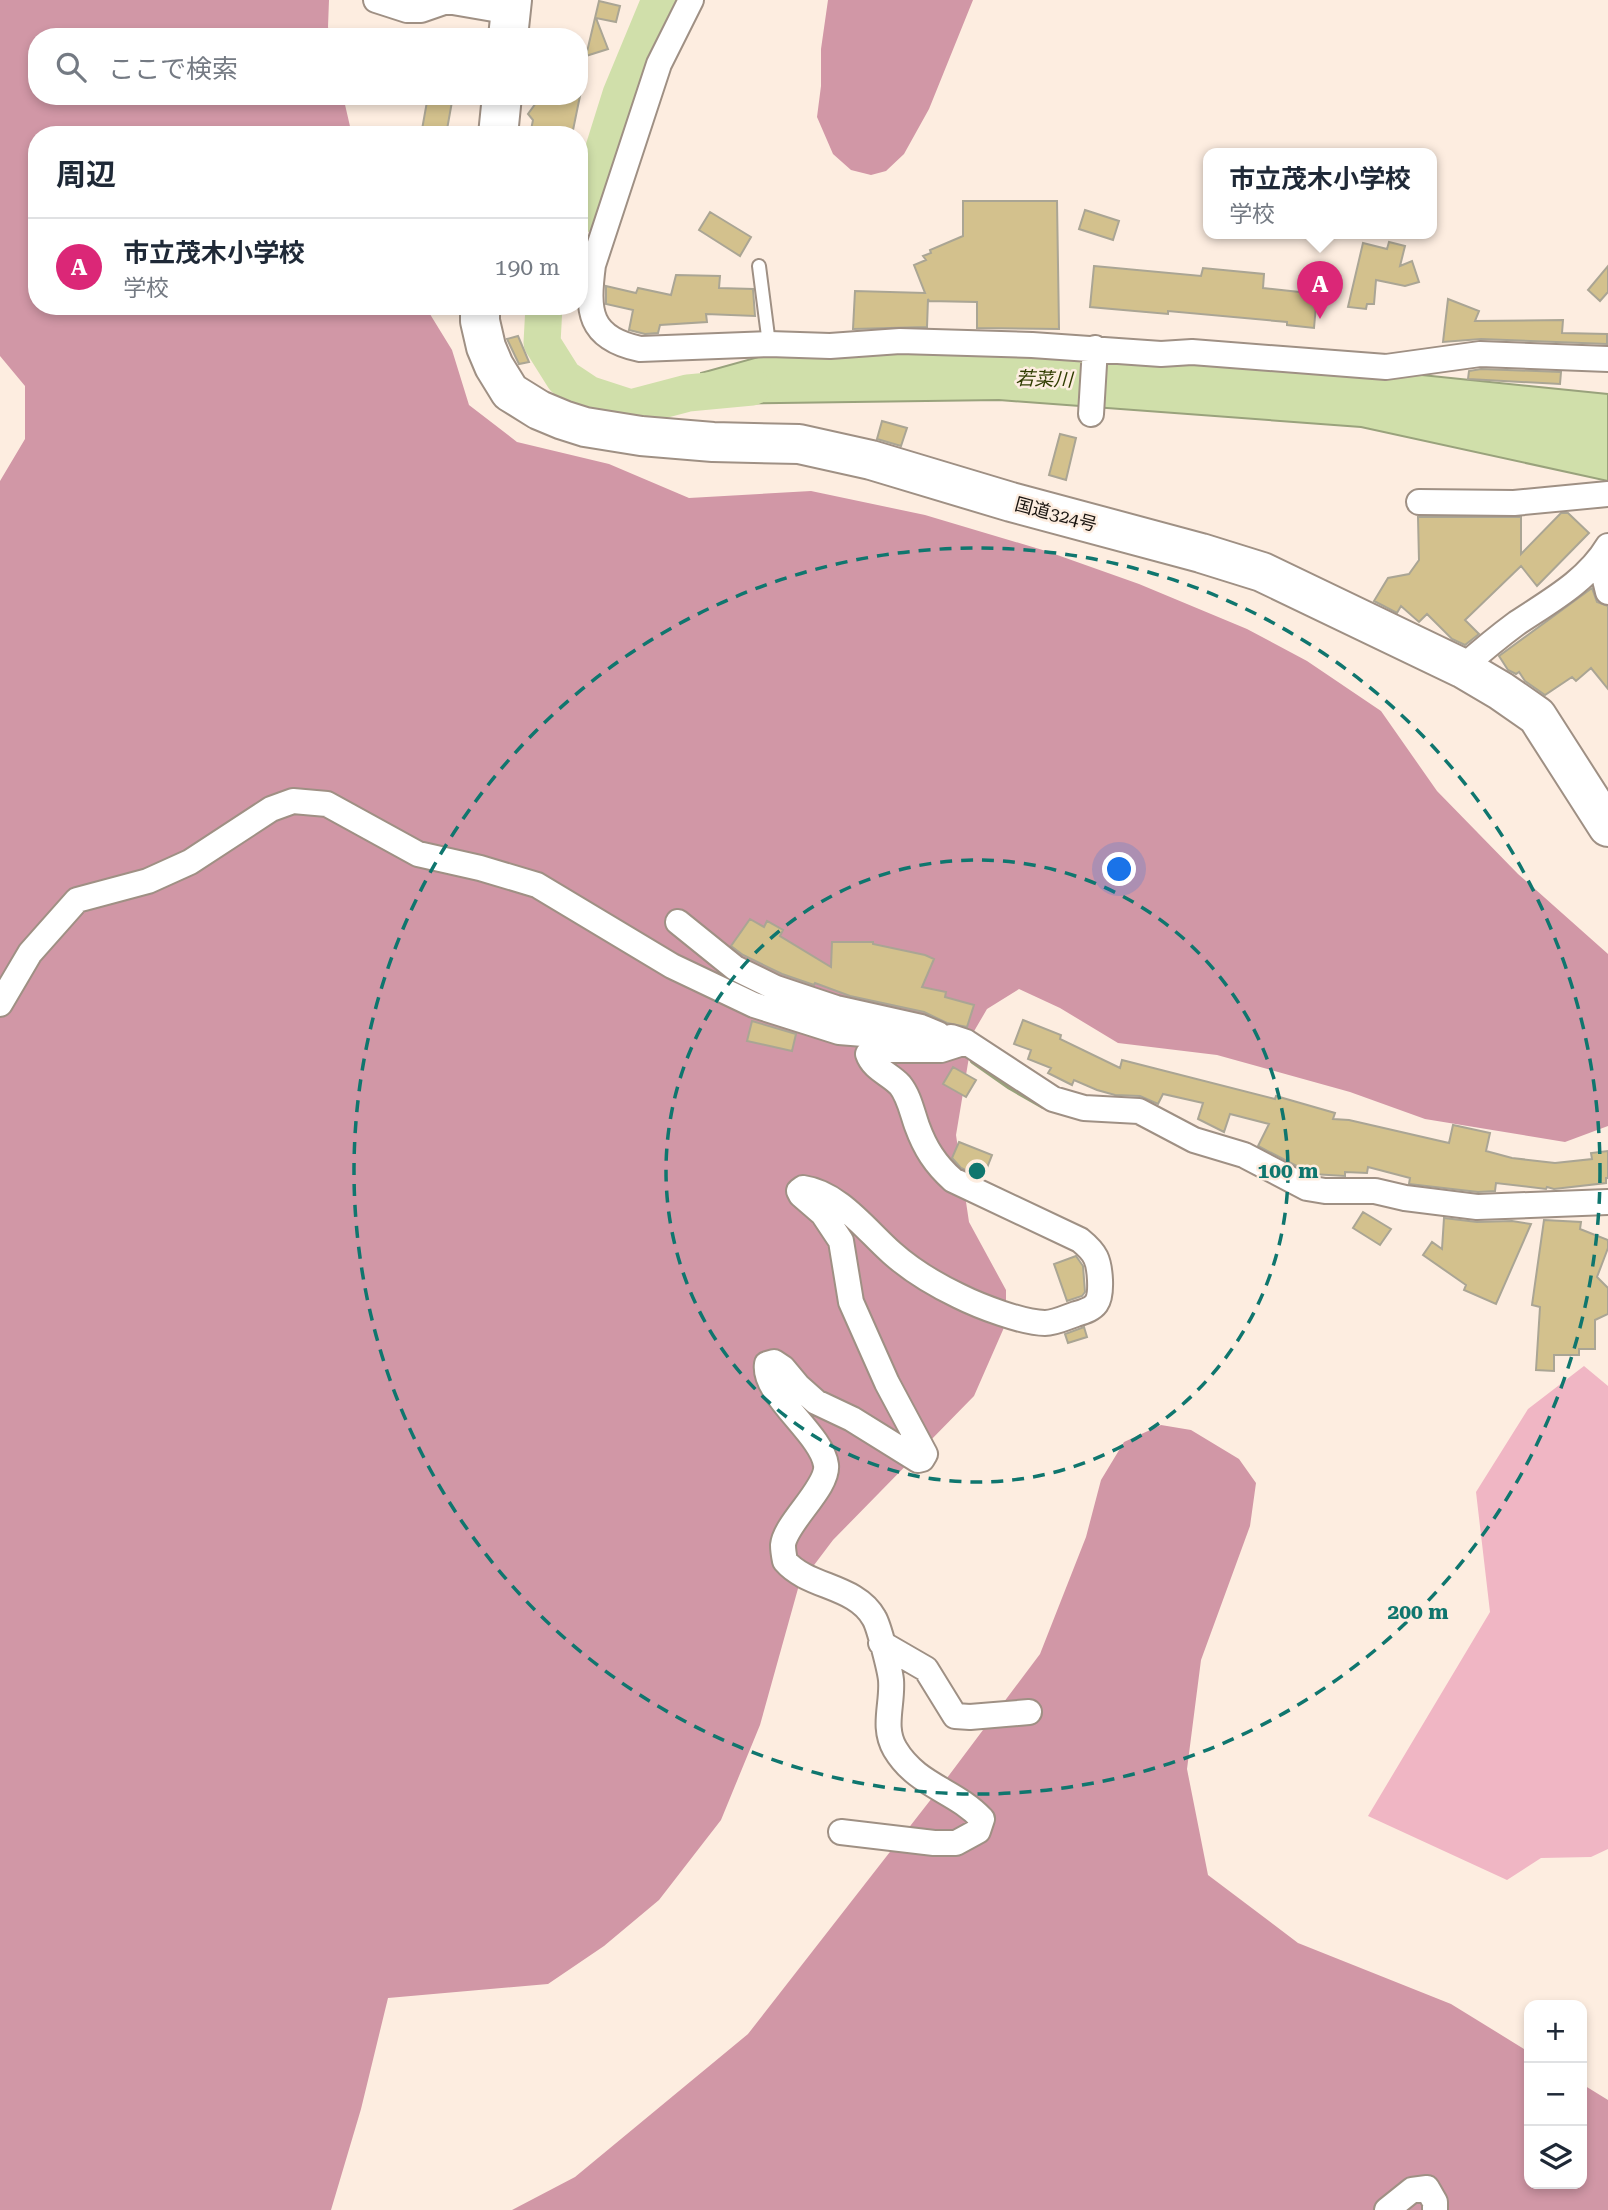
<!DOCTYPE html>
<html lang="ja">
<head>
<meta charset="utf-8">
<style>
	body { margin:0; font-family:"Roboto Serif","Noto Sans JP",serif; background:#f2f2f3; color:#1f2937 }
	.controls { position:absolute; right:21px; bottom:21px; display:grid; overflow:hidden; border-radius:14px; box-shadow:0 4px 10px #0003 }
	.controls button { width:63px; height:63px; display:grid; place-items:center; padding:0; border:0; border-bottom:2px solid #e0e1e3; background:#fff; color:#1f2937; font:35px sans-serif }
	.you { position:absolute; left:1120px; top:870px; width:24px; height:24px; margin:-18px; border:5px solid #fff; border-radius:50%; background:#1a73e8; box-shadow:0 0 0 10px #1a73e833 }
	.badge { display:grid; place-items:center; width:46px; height:46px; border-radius:50%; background:#db2777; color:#fff; font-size:23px; font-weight:700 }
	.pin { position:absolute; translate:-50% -58px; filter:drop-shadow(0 2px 4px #0008) }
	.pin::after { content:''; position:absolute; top:37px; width:24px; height:21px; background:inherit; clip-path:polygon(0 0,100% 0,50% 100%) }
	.popup { position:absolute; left:1203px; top:148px; width:234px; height:91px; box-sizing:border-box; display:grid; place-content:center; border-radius:14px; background:#fff; filter:drop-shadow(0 2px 5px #0005); font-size:23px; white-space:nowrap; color:#747a83 }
	.popup b { font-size:26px; color:#1f2937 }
	.popup::after { content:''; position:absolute; left:50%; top:100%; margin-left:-14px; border:14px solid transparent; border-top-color:#fff }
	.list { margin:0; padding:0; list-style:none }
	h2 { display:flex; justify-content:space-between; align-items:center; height:91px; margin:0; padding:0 28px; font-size:30px }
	h2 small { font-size:23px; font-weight:400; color:#747a83 }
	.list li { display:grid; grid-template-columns:46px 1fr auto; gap:21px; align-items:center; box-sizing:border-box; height:98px; padding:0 28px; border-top:2px solid #e0e1e3 }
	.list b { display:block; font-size:26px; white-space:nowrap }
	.list p { margin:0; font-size:23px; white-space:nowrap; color:#747a83 }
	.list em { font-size:23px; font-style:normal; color:#747a83 }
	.icon { flex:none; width:38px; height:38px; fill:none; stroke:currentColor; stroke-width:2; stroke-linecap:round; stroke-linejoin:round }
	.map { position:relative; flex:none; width:1608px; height:2210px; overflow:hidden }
	.search { position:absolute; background:#fff; box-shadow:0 4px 10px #0003; left:28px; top:28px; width:560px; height:77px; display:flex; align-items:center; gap:18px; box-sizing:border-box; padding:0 24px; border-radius:28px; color:#747a83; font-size:26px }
	.panel { position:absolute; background:#fff; box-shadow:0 4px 10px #0003; left:28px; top:126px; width:560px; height:189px; border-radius:28px }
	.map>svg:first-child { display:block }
	.green { fill:#f0b6c4 }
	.forest { fill:#d197a6 }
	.water { fill:#d0dfaa; stroke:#99a27c; stroke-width:2 }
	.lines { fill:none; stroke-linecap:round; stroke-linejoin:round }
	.stream { stroke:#99a27c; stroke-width:6 }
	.river { stroke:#d0dfaa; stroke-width:37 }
	.building { fill:#d3c18d; stroke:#aaa594; stroke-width:2 }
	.lane-casing { stroke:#9f9084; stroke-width:16 }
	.street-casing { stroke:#9f9084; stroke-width:28 }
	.highway-casing { stroke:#9f9084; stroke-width:42 }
	.lane { stroke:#fff; stroke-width:12 }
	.street { stroke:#fff; stroke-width:24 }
	.highway { stroke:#fff; stroke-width:38 }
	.ring { fill:none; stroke:#0f766e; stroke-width:3.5; stroke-dasharray:12 9 }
	.labels { text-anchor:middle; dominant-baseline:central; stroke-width:5; stroke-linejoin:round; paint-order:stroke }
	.street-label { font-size:18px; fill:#19140f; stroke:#fdede0 }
	.water-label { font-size:19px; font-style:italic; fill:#303c00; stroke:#fdede0 }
	.centre { fill:#0f766e; stroke:#fdede0; stroke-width:3.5 }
	.ring-label { font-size:21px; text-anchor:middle; font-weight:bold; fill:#0f766e; stroke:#fdede0; stroke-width:5; stroke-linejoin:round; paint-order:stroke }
</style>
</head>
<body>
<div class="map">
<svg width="1608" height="2210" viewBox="0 0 1608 2210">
	<rect width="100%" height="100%" fill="#fdede0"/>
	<!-- green -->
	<path class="green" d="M 1584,1366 L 1608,1386 L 1608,1849 L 1591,1857 L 1541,1858 L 1507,1880 L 1368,1816 L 1490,1612 L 1476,1492 L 1528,1409 Z"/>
	<!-- forest -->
	<path class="forest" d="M 0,0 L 329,0 L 328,27 L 330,37 L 37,37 L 37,96 L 343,96 L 352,135 L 37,135 L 37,306 L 425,306 L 452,350 L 469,405 L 517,442 L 609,464 L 689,498 L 811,491 L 925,515 L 1046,551 L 1139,584 L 1247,629 L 1307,661 L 1381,711 L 1437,791 L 1518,874 L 1608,954 L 1608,1126 L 1565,1142 L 1425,1119 L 1350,1092 L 1217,1055 L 1118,1043 L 1060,1008 L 1019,989 L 987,1009 L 973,1033 L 956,1135 L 969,1222 L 1006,1290 L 1006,1323 L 974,1396 L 833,1540 L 799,1585 L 760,1725 L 721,1820 L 659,1900 L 604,1946 L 548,1984 L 388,1998 L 361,2109 L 331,2210 L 0,2210 L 0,481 L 25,439 L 25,386 L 0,356 Z
		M 828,0 L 973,0 L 929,109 L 904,154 L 886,171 L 871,175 L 851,170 L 833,154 L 817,117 L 821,86 L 821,49 Z
		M 1161,1425 L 1191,1430 L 1239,1459 L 1256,1483 L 1250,1526 L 1201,1660 L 1187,1769 L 1208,1875 L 1298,1943 L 1451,2004 L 1529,2052 L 1529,2184 L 1582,2184 L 1582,2084 L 1608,2100 L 1608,2210 L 512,2210 L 575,2177 L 748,2034 L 932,1798 L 1040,1654 L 1086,1537 L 1101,1480 L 1124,1442 Z"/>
	<!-- water -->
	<path class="water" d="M 923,348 L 1412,374 L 1608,394 L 1608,481 L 1361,427 L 999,400 L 704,404 L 701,373 L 766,355 Z"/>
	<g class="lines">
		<!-- stream -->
		<path class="stream" d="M 973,1061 L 1010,1087 L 1043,1106"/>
		<!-- river -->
		<path class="river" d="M 579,216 L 589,196 L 621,94 L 660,0
			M 544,306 L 542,343 L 564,378 L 588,394 L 631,408 L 688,393 L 752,387"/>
	</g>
	<!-- building -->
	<path class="building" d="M 599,1 L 620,6 L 616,22 L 596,18 L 608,49 L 586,56 Z
		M 428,96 L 453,96 L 446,135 L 421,135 Z
		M 541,96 L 580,96 L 572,135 L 530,135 L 533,120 L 528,114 Z
		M 963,201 L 1057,201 L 1059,329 L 977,328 L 977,302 L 929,301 L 928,299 L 927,327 L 853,329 L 855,291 L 925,293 L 914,265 L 926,260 L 923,256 L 931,253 L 930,250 L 963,236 Z
		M 1085,210 L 1119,221 L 1113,240 L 1079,229 Z
		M 710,212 L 751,237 L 740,256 L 699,230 Z
		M 1389,242 L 1405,246 L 1400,266 L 1412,261 L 1419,282 L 1405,286 L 1376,280 L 1374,304 L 1367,304 L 1366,309 L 1348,307 L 1363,243 L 1387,249 Z
		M 1094,266 L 1201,276 L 1203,268 L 1264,274 L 1263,288 L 1317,294 L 1314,328 L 1287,325 L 1287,322 L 1168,311 L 1168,314 L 1090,307 Z
		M 1608,266 L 1608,292 L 1600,301 L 1588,290 Z
		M 676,275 L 720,276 L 719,288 L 753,289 L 755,316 L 706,314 L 707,322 L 660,325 L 658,333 L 645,334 L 629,330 L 633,310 L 606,304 L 606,286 L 636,293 L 638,288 L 671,295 Z
		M 1448,299 L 1479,311 L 1475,321 L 1563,320 L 1562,333 L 1607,334 L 1607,344 L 1481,339 L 1443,342 Z
		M 518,336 L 529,362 L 519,364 L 507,339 Z
		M 1481,369 L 1561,372 L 1560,384 L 1468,379 L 1469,371 Z
		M 882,421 L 907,428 L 901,446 L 877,439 Z
		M 1060,434 L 1076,438 L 1066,480 L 1049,475 Z
		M 1561,513 L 1568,513 L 1589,533 L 1537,586 L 1521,566 L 1465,620 L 1479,634 L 1465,645 L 1452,639 L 1427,614 L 1419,622 L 1401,606 L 1397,613 L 1374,601 L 1388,578 L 1409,574 L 1419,560 L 1418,517 L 1521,517 L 1521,554 Z
		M 1592,588 L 1597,602 L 1608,606 L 1608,689 L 1591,668 L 1576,681 L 1572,677 L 1545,695 L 1525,681 L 1519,672 L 1516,674 L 1508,670 L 1499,656 Z
		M 750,919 L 764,927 L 767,921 L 783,930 L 780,936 L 831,967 L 832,942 L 873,942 L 873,944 L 925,955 L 934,959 L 922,987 L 946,992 L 945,997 L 974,1005 L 967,1027 L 947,1023 L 924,1012 L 850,996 L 815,983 L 814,985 L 782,974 L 743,955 L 731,946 Z
		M 1023,1020 L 1061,1035 L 1060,1039 L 1120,1068 L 1122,1060 L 1275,1099 L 1276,1096 L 1335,1113 L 1333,1119 L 1349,1120 L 1449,1143 L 1453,1125 L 1490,1133 L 1486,1151 L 1512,1158 L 1555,1163 L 1592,1159 L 1591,1153 L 1608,1151 L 1608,1178 L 1606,1178 L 1606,1183 L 1554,1189 L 1547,1187 L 1546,1189 L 1496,1183 L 1495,1191 L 1478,1192 L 1409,1184 L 1410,1178 L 1368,1167 L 1367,1173 L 1345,1172 L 1345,1176 L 1312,1174 L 1258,1146 L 1269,1124 L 1230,1114 L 1224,1132 L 1198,1119 L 1203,1103 L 1163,1094 L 1158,1104 L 1140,1096 L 1115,1095 L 1097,1090 L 1074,1080 L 1072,1085 L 1048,1073 L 1051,1068 L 1028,1059 L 1031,1050 L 1014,1044 Z
		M 752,1021 L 796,1034 L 792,1051 L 747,1041 Z
		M 953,1067 L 976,1080 L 966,1097 L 943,1084 Z
		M 959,1142 L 992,1155 L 983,1178 L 961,1168 L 952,1158 Z
		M 1363,1212 L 1391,1229 L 1380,1245 L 1353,1228 Z
		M 1444,1218 L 1477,1222 L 1512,1221 L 1531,1224 L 1496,1304 L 1464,1290 L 1466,1285 L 1423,1255 L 1432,1242 L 1442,1249 Z
		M 1544,1220 L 1581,1222 L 1580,1229 L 1608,1240 L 1608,1248 L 1597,1277 L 1608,1288 L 1608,1314 L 1595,1320 L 1595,1349 L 1579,1349 L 1579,1355 L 1554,1355 L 1554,1371 L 1536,1370 L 1540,1307 L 1532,1305 Z
		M 1076,1256 L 1083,1266 L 1085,1292 L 1082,1296 L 1067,1301 L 1054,1264 Z
		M 1084,1327 L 1087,1337 L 1068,1343 L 1065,1334 Z"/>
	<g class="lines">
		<defs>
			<path id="lane" d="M 759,266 L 769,344"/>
			<path id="street" d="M 376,0 L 407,10 L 421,10 L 447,1 L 511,12
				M 691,0 L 659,64 L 593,265 C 587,311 588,338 640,349 L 769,344 L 830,346 L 900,341 L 1032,345 L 1161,354 L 1192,352 L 1386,367 L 1480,354 L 1608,359
				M 1091,414 L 1095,348
				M 1419,502 L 1514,503 L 1608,494
				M 1600,559 L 1608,592
				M 1462,668 C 1480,652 1498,637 1517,623 C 1550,601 1587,581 1608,546
				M 678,922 L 735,968 L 776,988 L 836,1008 L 921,1027 L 938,1034
				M 0,1004 L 30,953 L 77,900 L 148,881 L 190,862 L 271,809 L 293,801 L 327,804 L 418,854 L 480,868 L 537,885 L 672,966 L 754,1005 L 839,1032 L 901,1037
				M 951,1037 L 966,1042 L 1053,1099 L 1084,1108 L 1139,1111 L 1194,1140 L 1244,1155 L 1307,1188 L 1325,1191 L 1375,1191 L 1405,1198 L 1477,1207 L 1608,1202
				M 881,1643 L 926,1669 L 955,1716 L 970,1717 L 1029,1712
				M 841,1832 L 934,1843 L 956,1843 L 978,1831 L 982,1819 C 955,1790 917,1786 895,1749 C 882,1727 893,1704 891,1680 C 890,1670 879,1626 874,1618 C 856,1585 808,1588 785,1561 C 784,1556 783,1550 783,1545 C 785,1523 829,1487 826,1465 C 822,1434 762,1394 767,1364 L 774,1362 L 783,1368 L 798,1386 L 816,1402 L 852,1419 L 918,1460 L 922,1459 L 925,1454 L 887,1383 L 851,1302 L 841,1241 L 823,1214 L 801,1195 L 799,1191 L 803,1188 C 839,1193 866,1230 892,1253 C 911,1270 936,1285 959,1296 C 979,1306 1023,1323 1045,1323 C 1055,1323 1067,1317 1076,1314 C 1097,1308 1101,1303 1100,1280 C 1099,1260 1096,1253 1080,1240 L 953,1180 C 935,1164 925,1148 917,1126 C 912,1112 909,1096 900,1085 C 890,1074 873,1069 868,1054 L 874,1050 L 941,1050 L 966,1042
				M 1387,2210 L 1412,2190 L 1427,2188 L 1435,2202 L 1435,2210"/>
			<path id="highway" d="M 508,37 L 512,0
				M 498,135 L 502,96
				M 480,306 L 480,321 L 486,347 L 494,366 L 510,392 L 539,410 L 563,420 L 585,427 L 641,436 L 713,442 L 799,444 L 871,460 L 1011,502 L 1201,553 L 1262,572 L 1462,668 L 1501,691 L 1537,716 L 1608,827"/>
		</defs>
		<!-- lane casing -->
		<use href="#lane" class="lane-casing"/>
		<!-- street casing -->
		<use href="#street" class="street-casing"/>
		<!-- highway casing -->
		<use href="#highway" class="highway-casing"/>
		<!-- lane -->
		<use href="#lane" class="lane"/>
		<!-- street -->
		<use href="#street" class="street"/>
		<!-- highway -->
		<use href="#highway" class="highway"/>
	</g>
	<!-- distance rings -->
	<g class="ring">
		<circle cx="977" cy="1171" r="311"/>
		<circle cx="977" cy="1171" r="623"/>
	</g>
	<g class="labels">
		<!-- street labels -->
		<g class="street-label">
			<text transform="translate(1056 514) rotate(15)">国道324号</text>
		</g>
		<!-- water labels -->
		<g class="water-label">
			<text transform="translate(1044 379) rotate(2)">若菜川</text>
		</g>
	</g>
	<circle cx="977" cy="1171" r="10" class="centre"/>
	<g class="ring-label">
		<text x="1288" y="1178">100 m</text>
		<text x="1418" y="1619">200 m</text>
	</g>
</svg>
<div class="controls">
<button>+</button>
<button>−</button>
<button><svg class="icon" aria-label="layers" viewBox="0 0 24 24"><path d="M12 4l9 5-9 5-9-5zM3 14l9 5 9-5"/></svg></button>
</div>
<div class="you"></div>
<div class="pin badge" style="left:1320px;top:319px">A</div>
<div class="popup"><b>市立茂木小学校</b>学校</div>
<div class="search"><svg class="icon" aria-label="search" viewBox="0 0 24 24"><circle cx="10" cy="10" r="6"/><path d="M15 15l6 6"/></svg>ここで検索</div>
<section class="panel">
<h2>周辺<small></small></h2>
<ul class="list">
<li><span class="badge">A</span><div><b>市立茂木小学校</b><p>学校</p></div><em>190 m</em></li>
</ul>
</section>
</div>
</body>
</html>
